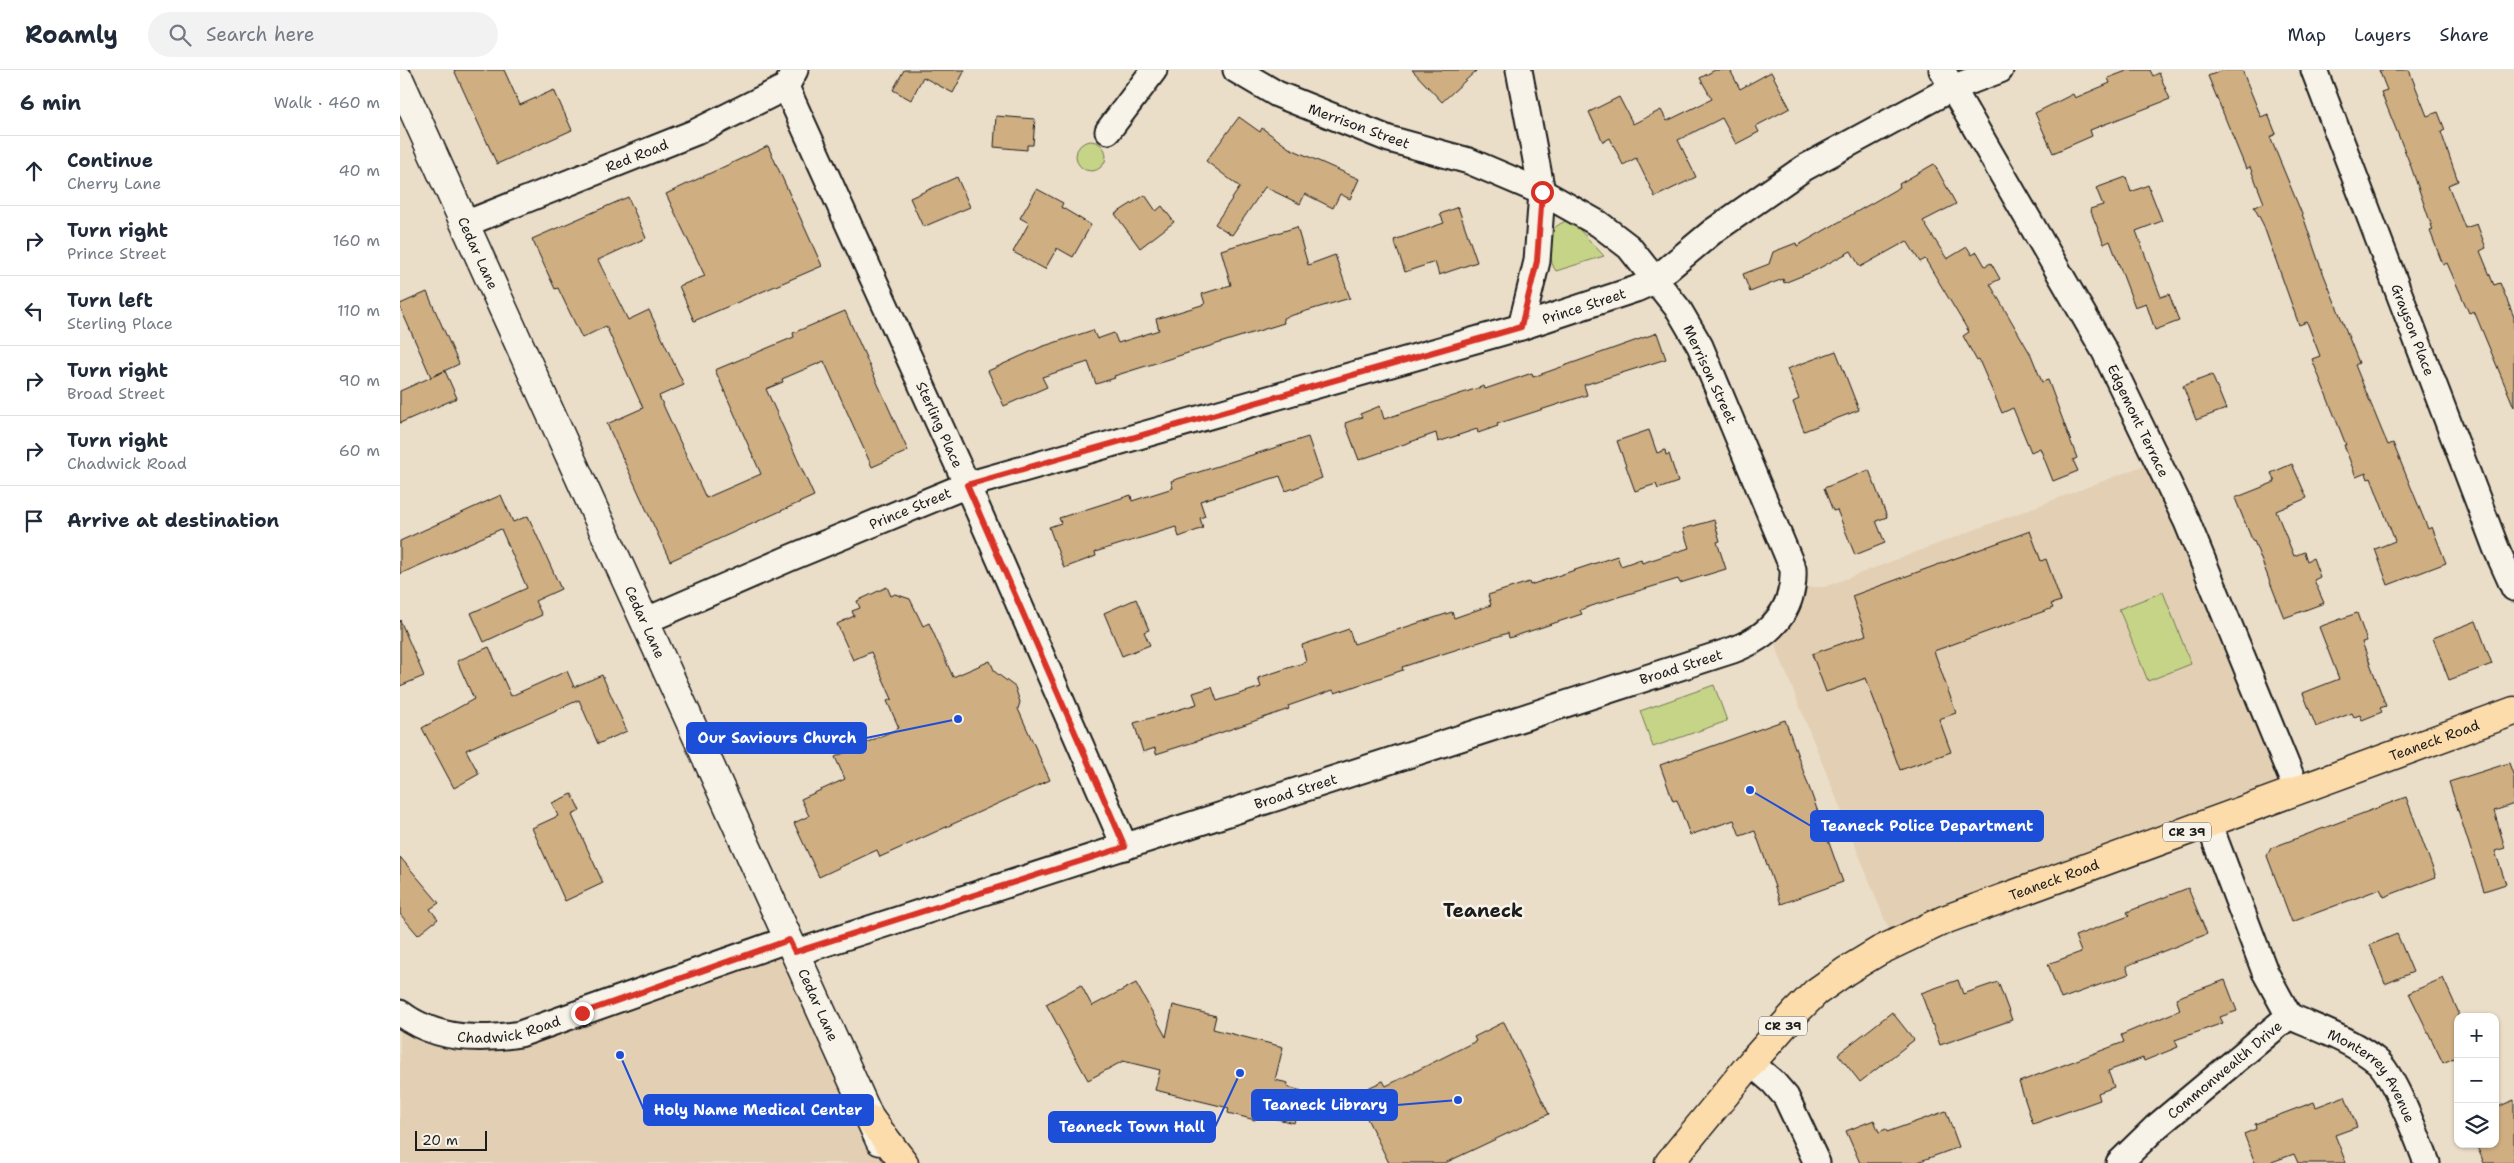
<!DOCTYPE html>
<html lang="en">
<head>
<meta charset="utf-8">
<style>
	body { margin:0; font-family:"Shantell Sans",sans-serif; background:#f2f2f3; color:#1f2937 }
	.controls { position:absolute; right:15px; bottom:15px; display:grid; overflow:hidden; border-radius:10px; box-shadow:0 1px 4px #0004 }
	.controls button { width:45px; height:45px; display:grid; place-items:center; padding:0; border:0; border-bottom:1px solid #e0e1e3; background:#fff; color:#1f2937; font:25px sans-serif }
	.scale { position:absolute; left:15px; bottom:12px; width:72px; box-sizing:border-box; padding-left:5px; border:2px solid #1c1c1c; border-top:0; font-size:14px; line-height:18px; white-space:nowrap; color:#1c1c1c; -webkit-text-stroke:4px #f7f3e8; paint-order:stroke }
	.stop { position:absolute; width:15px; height:15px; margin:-11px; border:4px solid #d93025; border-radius:50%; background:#fff }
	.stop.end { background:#d93025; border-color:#fff; box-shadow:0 1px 5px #0008 }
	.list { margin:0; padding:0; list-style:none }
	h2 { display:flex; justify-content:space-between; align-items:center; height:65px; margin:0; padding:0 20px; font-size:21px }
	h2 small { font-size:16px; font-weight:400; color:#747a83 }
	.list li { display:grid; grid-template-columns:32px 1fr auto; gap:15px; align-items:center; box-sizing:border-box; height:70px; padding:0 20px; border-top:1px solid #e0e1e3 }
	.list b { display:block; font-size:19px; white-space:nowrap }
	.list p { margin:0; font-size:16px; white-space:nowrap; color:#747a83 }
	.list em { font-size:16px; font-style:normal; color:#747a83 }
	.icon { flex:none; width:28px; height:28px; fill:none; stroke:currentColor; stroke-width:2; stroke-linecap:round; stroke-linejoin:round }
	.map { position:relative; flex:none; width:2114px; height:1093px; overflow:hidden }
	header { display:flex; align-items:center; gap:30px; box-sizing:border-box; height:70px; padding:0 25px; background:#fff; border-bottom:1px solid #e0e1e3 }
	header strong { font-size:24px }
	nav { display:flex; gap:28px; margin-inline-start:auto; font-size:18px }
	.search { width:350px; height:45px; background:#f2f2f3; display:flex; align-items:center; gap:12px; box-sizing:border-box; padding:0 18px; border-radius:28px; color:#747a83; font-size:19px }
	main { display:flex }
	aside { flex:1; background:#fff }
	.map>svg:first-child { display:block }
	.built { fill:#e3d0b4 }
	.green { fill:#c6d488; stroke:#717852 }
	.building { fill:#cfae82; stroke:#1c1c1c }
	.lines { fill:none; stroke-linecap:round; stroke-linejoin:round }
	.minor-casing { stroke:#1c1c1c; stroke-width:29 }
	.secondary-casing { stroke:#1c1c1c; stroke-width:31 }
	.primary-casing { stroke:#1c1c1c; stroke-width:31 }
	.minor { stroke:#f7f3e8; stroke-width:25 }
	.secondary { stroke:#f7f3e8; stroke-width:28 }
	.primary { stroke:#fddcac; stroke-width:28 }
	.route { stroke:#d93025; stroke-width:6 }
	.labels { text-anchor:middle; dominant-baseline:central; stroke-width:5; stroke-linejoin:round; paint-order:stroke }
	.shield { fill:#f7f3e8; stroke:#5e5c59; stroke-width:1 }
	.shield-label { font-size:12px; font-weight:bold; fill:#1c1c1c }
	.street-label { font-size:14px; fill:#1c1c1c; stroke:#f7f3e8 }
	.district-label { font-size:19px; font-weight:bold; fill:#1c1c1c; stroke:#f7f3e8 }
	.leader { fill:none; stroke:#1d4ed8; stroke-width:2 }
	.callout-dot { fill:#1d4ed8; stroke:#f7f3e8; stroke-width:2 }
	.callout { fill:#1d4ed8; stroke:#1d4ed8; stroke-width:2 }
	.callout-label { font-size:15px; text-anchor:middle; font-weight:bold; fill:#fff }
</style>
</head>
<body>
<header>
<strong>Roamly</strong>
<div class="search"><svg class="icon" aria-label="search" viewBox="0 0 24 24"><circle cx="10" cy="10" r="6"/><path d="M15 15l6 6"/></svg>Search here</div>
<nav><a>Map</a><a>Layers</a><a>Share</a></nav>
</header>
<main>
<aside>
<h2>6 min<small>Walk · 460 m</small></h2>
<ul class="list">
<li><svg class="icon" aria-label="ahead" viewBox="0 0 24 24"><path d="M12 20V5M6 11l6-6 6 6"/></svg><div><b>Continue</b><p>Cherry Lane</p></div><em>40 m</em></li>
<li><svg class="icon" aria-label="right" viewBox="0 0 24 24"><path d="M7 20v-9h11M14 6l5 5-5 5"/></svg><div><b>Turn right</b><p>Prince Street</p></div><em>160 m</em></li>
<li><svg class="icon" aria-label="left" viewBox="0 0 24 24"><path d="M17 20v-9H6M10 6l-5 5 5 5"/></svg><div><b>Turn left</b><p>Sterling Place</p></div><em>110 m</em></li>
<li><svg class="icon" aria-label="right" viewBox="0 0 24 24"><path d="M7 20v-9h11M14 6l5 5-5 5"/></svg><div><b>Turn right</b><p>Broad Street</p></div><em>90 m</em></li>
<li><svg class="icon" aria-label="right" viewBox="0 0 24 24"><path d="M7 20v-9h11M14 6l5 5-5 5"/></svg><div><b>Turn right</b><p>Chadwick Road</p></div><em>60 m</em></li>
<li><svg class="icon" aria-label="arrive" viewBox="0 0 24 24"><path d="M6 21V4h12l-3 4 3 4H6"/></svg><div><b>Arrive at destination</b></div></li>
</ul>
</aside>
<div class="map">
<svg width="2114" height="1093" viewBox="0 0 2114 1093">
	<rect width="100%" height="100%" fill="#ebdec9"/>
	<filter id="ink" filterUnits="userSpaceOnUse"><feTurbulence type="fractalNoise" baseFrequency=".02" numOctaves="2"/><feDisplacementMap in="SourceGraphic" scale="10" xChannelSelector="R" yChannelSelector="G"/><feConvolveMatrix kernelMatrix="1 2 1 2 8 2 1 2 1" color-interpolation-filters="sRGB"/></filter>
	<g filter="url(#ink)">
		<!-- built -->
		<path class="built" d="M 1758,390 L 1897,721 L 1494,873 L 1369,560 L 1394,517 L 1424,517 Z
			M 389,869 L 490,1093 L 0,1093 L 0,943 L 90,969 Z"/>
		<!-- green -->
		<path class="green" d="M676 86a15 15 0 1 1 30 0a15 15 0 1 1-30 0Z
			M 1166,151 L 1177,157 L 1204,186 L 1156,201 C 1150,194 1148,174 1151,165 C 1153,157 1159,154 1166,151 Z
			M 1763,522 L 1791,594 L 1748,611 L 1719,539 Z
			M 1314,615 L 1327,651 L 1253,677 L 1240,641 Z"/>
		<!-- building -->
		<path class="building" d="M 54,0 L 104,0 L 120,35 L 154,20 L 172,60 L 97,94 Z
			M 504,0 L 565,0 L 553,23 L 523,7 L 511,30 L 493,20 Z
			M 1012,0 L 1077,0 L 1042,32 Z
			M 1315,0 L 1330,0 L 1340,19 L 1371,2 L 1390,38 L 1356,56 L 1359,62 L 1336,74 L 1322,48 L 1278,70 L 1296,107 L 1255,127 L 1236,88 L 1223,95 L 1210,68 L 1203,72 L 1189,42 L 1219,27 L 1233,54 L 1261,40 L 1267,51 L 1312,29 L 1300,8 Z
			M 1729,0 L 1750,0 L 1753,6 L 1759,3 L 1770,29 L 1690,60 L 1692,66 L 1653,83 L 1635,43 L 1673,24 L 1675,28 L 1710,13 L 1708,8 Z
			M 1824,0 L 1842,0 L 1861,47 L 1868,44 L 1876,64 L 1870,67 L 1904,149 L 1918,190 L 1959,293 L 1955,295 L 1982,361 L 1988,375 L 1993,373 L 2028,459 L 2032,457 L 2046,493 L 1988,515 L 1975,479 L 1995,471 L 1971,408 L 1968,409 L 1966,403 L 1956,407 L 1944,375 L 1946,375 L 1912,289 L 1920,286 L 1907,252 L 1899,255 L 1863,154 L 1854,137 L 1864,133 L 1850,97 L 1846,99 L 1808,6 Z
			M 1979,0 L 2009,0 L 2027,46 L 2038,42 L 2045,60 L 2041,62 L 2058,111 L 2048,115 L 2065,158 L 2077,154 L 2086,178 L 2080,181 L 2094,215 L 2100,213 L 2114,247 L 2114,337 L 2074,241 L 2069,243 L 2047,193 L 2043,195 L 2030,161 L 2033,160 L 2010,94 L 1981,22 L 1987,20 Z
			M 596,46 L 635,49 L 633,75 L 627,75 L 627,80 L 594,77 Z
			M 839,47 L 860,62 L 862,58 L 889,78 L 959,109 L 950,129 L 940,124 L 933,138 L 905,124 L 900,134 L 865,117 L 832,165 L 815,154 L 840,117 L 806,91 Z
			M 368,76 L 422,196 L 294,251 L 279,216 L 305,206 L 266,124 Z
			M 1534,94 L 1556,134 L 1523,151 L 1547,189 L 1567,177 L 1572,185 L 1577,182 L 1585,196 L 1591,193 L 1600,209 L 1590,214 L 1631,285 L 1642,312 L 1648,310 L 1677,388 L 1673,390 L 1678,401 L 1653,411 L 1640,378 L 1631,382 L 1613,338 L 1602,343 L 1579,290 L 1577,291 L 1563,266 L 1569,262 L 1525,189 L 1520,192 L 1507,171 L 1460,197 L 1451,181 L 1414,201 L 1384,213 L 1383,209 L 1350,222 L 1343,204 L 1369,194 L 1373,182 L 1396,173 L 1397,176 L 1500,117 L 1499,114 Z
			M 557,107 L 570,137 L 523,157 L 510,128 Z
			M 1726,107 L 1731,122 L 1748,115 L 1762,151 L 1736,161 L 1761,227 L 1769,224 L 1779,251 L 1755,260 L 1746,233 L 1735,237 L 1710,171 L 1704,174 L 1690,139 L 1703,135 L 1696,118 Z
			M 637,119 L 663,133 L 661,137 L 691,155 L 673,187 L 657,178 L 645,199 L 613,182 L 629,153 L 620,148 Z
			M 745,125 L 756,141 L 762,136 L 774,152 L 740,178 L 715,144 Z
			M 228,127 L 246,168 L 198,190 L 228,250 L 249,240 L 284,315 L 259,326 L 306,428 L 361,404 L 315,300 L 394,267 L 393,263 L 445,241 L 508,381 L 472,397 L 424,291 L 382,309 L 383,312 L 366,319 L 414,426 L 270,491 L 207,354 L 243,338 L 206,256 L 182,268 L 158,218 L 155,219 L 132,169 Z
			M 1058,137 L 1077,192 L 1039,205 L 1035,192 L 1005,202 L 994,170 L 1044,153 L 1040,144 Z
			M 897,157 L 908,195 L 935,185 L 950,228 L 883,248 L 884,253 L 714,306 L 715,308 L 696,314 L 688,292 L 642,307 L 647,317 L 604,336 L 588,301 L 641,277 L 693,260 L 697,269 L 714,263 L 718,273 L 759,260 L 756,249 L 805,234 L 802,224 L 831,215 L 821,180 Z
			M 27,222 L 59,294 L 31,307 L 0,237 L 0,234 Z
			M 1257,263 L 1266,289 L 1184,315 L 1187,325 L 1097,354 L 1098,356 L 1078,363 L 1077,359 L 1038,372 L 1036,363 L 959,390 L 945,353 L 962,347 L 960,344 L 980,336 L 984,349 L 1084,316 L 1085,319 L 1132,303 L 1133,307 Z
			M 1436,281 L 1459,340 L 1404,361 L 1393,332 L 1399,329 L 1387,299 Z
			M 45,301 L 57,328 L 0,353 L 0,321 Z
			M 1812,305 L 1826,339 L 1796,350 L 1783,316 Z
			M 1249,360 L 1257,383 L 1265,380 L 1266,385 L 1269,384 L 1278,412 L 1258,419 L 1256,414 L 1235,421 L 1217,371 Z
			M 908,367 L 922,408 L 886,421 L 880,406 L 800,431 L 805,446 L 800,448 L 803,458 L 779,467 L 776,457 L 695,482 L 696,486 L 664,498 L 649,457 L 661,453 L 659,448 L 731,425 L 732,431 L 773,418 L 771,411 Z
			M 1892,394 L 1907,428 L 1876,441 L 1894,486 L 1904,482 L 1907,491 L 1913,488 L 1920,507 L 1914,510 L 1924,533 L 1884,548 L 1854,471 L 1853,472 L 1835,428 L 1875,412 L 1871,403 Z
			M 1469,400 L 1487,447 L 1476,451 L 1485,473 L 1455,485 L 1437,440 L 1433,441 L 1424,418 Z
			M 101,425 L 113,452 L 128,446 L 161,519 L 135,531 L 142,545 L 84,572 L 71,543 L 127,518 L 101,459 L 0,504 L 0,471 Z
			M 1314,450 L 1320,471 L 1317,472 L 1326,499 L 1280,513 L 1278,509 L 1218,527 L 1180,540 L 1182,544 L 1109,568 L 1108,563 L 1002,597 L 1003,600 L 935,623 L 933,620 L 888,636 L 889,639 L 794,672 L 756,684 L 755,678 L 743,682 L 734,653 L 797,634 L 793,623 L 812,617 L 817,631 L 861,617 L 858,608 L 906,592 L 902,575 L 949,559 L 954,574 L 1052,542 L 1054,548 L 1091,535 L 1088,525 L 1129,512 L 1130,515 L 1217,486 L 1221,496 L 1241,489 L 1242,493 L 1289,478 L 1283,459 Z
			M 1630,461 L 1641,491 L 1646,489 L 1661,531 L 1651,534 L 1653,538 L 1534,581 L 1556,643 L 1539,649 L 1551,682 L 1500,700 L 1466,608 L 1426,622 L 1412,584 L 1466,565 L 1452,526 Z
			M 487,517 L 491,526 L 495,524 L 510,529 L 523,556 L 529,553 L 553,607 L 590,591 L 595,602 L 615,617 L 620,632 L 618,639 L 650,710 L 480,787 L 477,780 L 419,807 L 394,753 L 409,746 L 401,729 L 445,709 L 435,687 L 499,658 L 487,631 L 492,629 L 471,582 L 453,590 L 437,554 L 454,546 L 452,541 L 460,538 L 457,531 Z
			M 736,529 L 749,560 L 744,562 L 750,575 L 722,586 L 704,543 Z
			M 1957,543 L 1967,571 L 1962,572 L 1986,636 L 1980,638 L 1982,642 L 1962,650 L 1960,645 L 1954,647 L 1952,643 L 1916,657 L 1903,623 L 1939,609 L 1919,557 Z
			M 0,550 L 24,606 L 0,616 Z
			M 2076,551 L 2092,594 L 2049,610 L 2033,568 Z
			M 89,577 L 111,626 L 167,601 L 174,617 L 202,605 L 227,661 L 198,674 L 179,630 L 66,680 L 79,704 L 54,718 L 22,658 L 74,629 L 57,591 Z
			M 1385,650 L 1443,812 L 1381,834 L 1355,761 L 1340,766 L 1334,750 L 1290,765 L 1277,730 L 1273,731 L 1260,695 Z
			M 2109,693 L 2114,707 L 2114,734 L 2094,741 L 2105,778 L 2095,781 L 2106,814 L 2084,821 L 2049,712 Z
			M 172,724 L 180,741 L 172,745 L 203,813 L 165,831 L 132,758 L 158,746 L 152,733 Z
			M 2006,727 L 2036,807 L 1984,827 L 1980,819 L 1892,852 L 1867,786 L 1871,778 Z
			M 0,787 L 39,833 L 30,839 L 38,849 L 18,865 L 0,844 Z
			M 1788,818 L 1807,864 L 1726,896 L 1729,904 L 1661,929 L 1648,894 L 1681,882 L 1675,866 L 1729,846 L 1727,842 Z
			M 1997,864 L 2013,902 L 1985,914 L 1970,875 Z
			M 2043,908 L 2058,941 L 2058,986 L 2043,993 L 2009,923 Z
			M 1558,910 L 1563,924 L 1598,912 L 1612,950 L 1540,975 L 1521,923 Z
			M 1825,910 L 1837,941 L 1820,947 L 1823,953 L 1775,970 L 1778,977 L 1744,991 L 1743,988 L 1708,1001 L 1714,1017 L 1698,1023 L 1700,1030 L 1633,1054 L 1619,1012 L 1724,972 L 1721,965 L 1780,940 L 1776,928 Z
			M 736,913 L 766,967 L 773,935 L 816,946 L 813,959 L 883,977 L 875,1010 L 888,1013 L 887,1017 L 902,1021 L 894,1053 L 856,1044 L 855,1050 L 828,1043 L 829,1038 L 755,1020 L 760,1000 L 723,991 L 688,1010 L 646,934 L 681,915 L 692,936 Z
			M 1492,942 L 1514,970 L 1460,1012 L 1438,984 Z
			M 1104,952 L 1149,1044 L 1045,1093 L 989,1093 L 955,1024 L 983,1011 L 986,1016 L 1076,971 L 1074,967 Z
			M 1945,1026 L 1957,1057 L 1935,1065 L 1946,1093 L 1898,1093 L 1894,1084 L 1869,1093 L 1855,1093 L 1844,1064 L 1856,1059 L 1855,1054 L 1914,1032 L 1916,1037 Z
			M 2114,1030 L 2114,1093 L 2084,1093 L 2076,1074 L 2095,1074 L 2095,1038 Z
			M 1546,1041 L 1559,1077 L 1515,1093 L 1460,1093 L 1446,1061 L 1474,1050 L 1479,1062 L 1486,1059 L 1487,1062 Z"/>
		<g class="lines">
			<defs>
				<g id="minor">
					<path d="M 1119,0 L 1142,122 L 1137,191 L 1121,257"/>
					<path id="s1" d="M 1542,0 L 1705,282 L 1787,452 L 1897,721"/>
					<path id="s2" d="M 1914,0 L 2096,478 L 2114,518"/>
					<path id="s3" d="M 386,17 L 567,415 L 725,777"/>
					<path d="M 708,61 L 754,0"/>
					<path id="s4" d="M 65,154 L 296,62 L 386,17 L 395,0"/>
					<path id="s5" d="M 245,551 L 390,488 L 567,415 L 1121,257 L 1236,219 L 1252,212 L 1312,162 L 1404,98 L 1552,18 L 1600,0"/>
					<path d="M 1809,754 L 1865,902 L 1889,946"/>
					<path id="s6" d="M 395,883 L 1333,580 C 1370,566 1395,541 1393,499 L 1300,276 L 1279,240 L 1229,177 L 1199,154 L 1142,122 L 1069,91 L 989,69 L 877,24 L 836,0"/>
					<path id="s7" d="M 0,943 C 35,970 79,971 120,964 L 389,869"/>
					<path id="s8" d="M 1889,946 C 1918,959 1951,970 1977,991 C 1994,1005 2018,1070 2027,1093"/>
					<path d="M 1351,993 L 1373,1012 L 1386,1027 L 1417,1093"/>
					<path id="s9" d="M 1719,1093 L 1756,1057 L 1889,946"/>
				</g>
				<g id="secondary">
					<path id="s10" d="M 0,11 L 480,1071"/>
				</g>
				<g id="primary">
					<path d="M 471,1050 L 504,1093"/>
					<path id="s11" d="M 1269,1093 L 1351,993 L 1395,943 L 1416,922 L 1446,901 L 1479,881 L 1544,850 L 2114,641"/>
				</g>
			</defs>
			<!-- minor casing -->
			<use href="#minor" class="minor-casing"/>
			<!-- secondary casing -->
			<use href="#secondary" class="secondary-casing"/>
			<!-- primary casing -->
			<use href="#primary" class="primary-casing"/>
			<!-- minor -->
			<use href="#minor" class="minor"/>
			<!-- secondary -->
			<use href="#secondary" class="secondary"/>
			<!-- primary -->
			<use href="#primary" class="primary"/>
		</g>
	</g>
	<g class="lines" filter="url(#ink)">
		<!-- route -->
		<path class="route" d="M 182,943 L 389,870 L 395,882 L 725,777 L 567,415 L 1121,257 L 1137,191 L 1142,122"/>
	</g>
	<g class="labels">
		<!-- shield labels -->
		<g class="shield">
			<rect x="1763" y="752.5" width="48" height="19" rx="4"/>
			<rect x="1359" y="946.5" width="48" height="19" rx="4"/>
		</g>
		<g class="shield-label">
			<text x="1787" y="762">CR 39</text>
			<text x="1383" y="956">CR 39</text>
		</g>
		<!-- street labels -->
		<g class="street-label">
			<text transform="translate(959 56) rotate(20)">Merrison Street</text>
			<text stroke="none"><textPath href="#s4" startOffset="185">Red Road</textPath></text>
			<text stroke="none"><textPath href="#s10" startOffset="189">Cedar Lane</textPath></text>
			<text stroke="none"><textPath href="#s5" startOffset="992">Prince Street</textPath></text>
			<text stroke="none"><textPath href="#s2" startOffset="278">Grayson Place</textPath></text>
			<text transform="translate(1310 304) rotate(65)">Merrison Street</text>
			<text stroke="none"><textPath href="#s1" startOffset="402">Edgemont Terrace</textPath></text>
			<text stroke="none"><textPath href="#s3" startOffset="371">Sterling Place</textPath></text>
			<text stroke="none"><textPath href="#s5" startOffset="288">Prince Street</textPath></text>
			<text stroke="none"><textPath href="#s10" startOffset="594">Cedar Lane</textPath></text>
			<text stroke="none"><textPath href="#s6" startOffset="931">Broad Street</textPath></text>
			<text stroke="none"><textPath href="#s11" startOffset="895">Teaneck Road</textPath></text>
			<text stroke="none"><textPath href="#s6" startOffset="526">Broad Street</textPath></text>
			<text stroke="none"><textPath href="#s11" startOffset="490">Teaneck Road</textPath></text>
			<text stroke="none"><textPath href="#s10" startOffset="1014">Cedar Lane</textPath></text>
			<text stroke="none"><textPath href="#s7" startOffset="115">Chadwick Road</textPath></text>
			<text stroke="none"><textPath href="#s9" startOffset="141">Commonwealth Drive</textPath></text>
			<text stroke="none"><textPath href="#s8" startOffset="106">Monterrey Avenue</textPath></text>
		</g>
		<!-- district labels -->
		<g class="district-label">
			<text x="1083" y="840">Teaneck</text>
		</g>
	</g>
	<!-- callouts -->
	<path class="leader" d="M558 649L466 668M1350 720L1411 756M1058 1030L997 1035M220 985L244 1040M840 1003L815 1057"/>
	<g class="callout-dot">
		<circle cx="558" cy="649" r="5"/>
		<circle cx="1350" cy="720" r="5"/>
		<circle cx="1058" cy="1030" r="5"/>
		<circle cx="220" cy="985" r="5"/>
		<circle cx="840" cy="1003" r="5"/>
	</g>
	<g class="callout">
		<rect x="287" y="653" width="179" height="30" rx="5"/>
		<rect x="1411" y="741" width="232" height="30" rx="5"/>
		<rect x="852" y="1020" width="145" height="30" rx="5"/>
		<rect x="244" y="1025" width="229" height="30" rx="5"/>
		<rect x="649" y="1042" width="166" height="30" rx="5"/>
	</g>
	<g class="callout-label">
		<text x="377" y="673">Our Saviours Church</text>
		<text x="1527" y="761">Teaneck Police Department</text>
		<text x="925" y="1040">Teaneck Library</text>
		<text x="358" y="1045">Holy Name Medical Center</text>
		<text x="732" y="1062">Teaneck Town Hall</text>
	</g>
</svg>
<div class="controls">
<button>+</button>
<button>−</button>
<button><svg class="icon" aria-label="layers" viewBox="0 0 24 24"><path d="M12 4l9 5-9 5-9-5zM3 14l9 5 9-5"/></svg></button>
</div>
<div class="scale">20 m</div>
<div class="stop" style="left:1142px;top:122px"></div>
<div class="stop end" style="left:182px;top:943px"></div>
</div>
</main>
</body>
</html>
